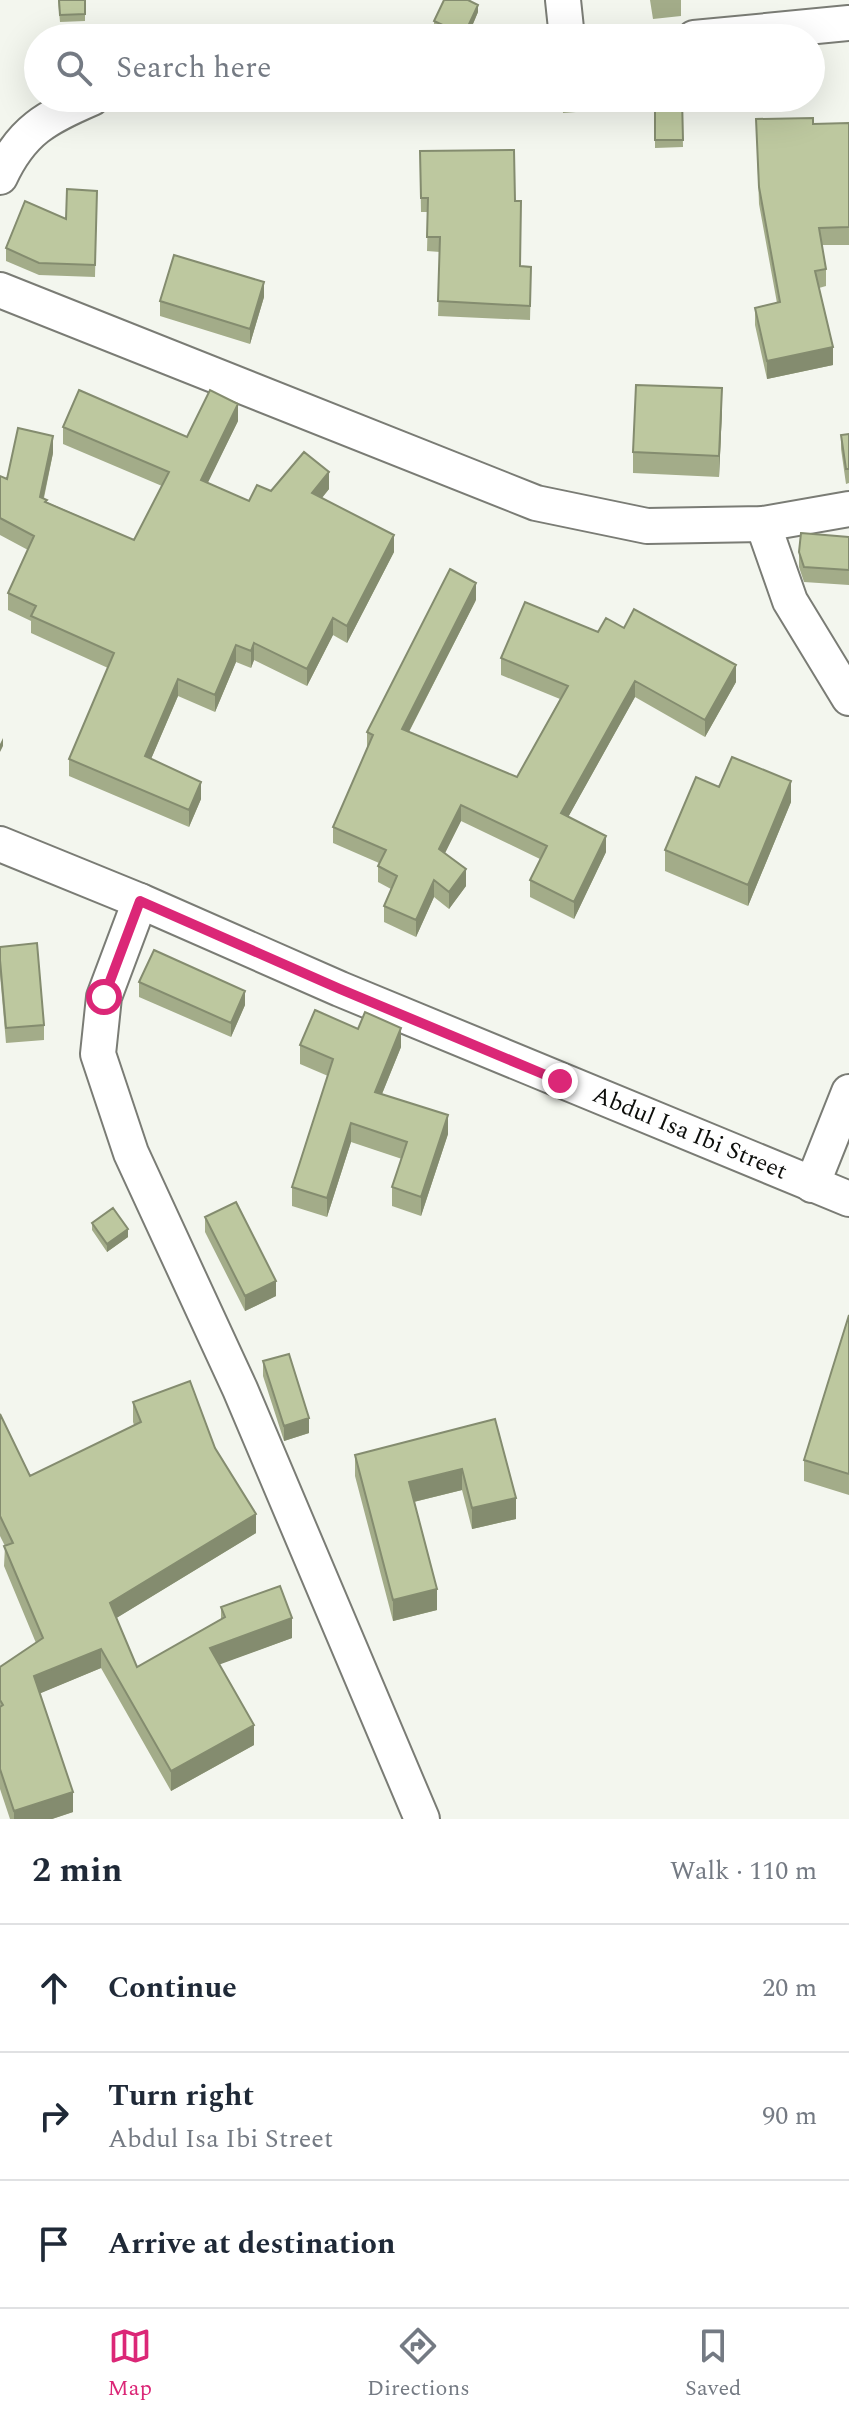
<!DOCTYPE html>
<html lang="en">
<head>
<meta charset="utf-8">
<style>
	body { margin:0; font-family:Spectral,serif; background:#f6f6f7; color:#1f2937 }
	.stop { position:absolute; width:24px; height:24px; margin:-18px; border:6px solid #db2777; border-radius:50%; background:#fff }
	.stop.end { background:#db2777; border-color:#fff; box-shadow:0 2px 8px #0008 }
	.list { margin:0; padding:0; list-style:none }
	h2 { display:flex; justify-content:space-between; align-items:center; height:104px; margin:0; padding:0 32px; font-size:34px }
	h2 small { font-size:26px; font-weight:400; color:#747a83 }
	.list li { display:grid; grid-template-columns:52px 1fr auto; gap:24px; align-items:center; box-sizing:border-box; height:128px; padding:0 32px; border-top:2px solid #e0e1e3 }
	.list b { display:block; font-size:30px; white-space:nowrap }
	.list p { margin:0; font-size:26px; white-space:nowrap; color:#747a83 }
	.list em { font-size:26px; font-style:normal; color:#747a83 }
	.icon { flex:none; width:44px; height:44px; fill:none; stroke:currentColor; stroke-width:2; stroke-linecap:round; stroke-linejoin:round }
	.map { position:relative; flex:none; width:849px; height:1819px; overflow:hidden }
	.search { position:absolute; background:#fff; box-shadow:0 8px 32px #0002; left:24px; right:24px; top:24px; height:88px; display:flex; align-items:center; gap:20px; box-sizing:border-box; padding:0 28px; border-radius:44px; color:#747a83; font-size:30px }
	.sheet { height:488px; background:#fff }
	nav { display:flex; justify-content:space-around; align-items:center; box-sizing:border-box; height:112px; border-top:2px solid #e0e1e3; background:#fff; font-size:22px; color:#747a83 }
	nav a { display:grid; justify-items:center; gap:4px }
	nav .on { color:#db2777 }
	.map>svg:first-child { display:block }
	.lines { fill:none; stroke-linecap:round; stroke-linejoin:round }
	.street-casing { stroke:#7a7c75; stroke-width:38 }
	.street { stroke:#fff; stroke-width:34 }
	.wall { fill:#a3ac89 }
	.shaded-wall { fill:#848c6f }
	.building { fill:#bdc89f; stroke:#848c6f; stroke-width:2 }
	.route { stroke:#db2777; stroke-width:10 }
	.labels { text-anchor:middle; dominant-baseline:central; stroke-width:7; stroke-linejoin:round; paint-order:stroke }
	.street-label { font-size:24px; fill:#0d0e0b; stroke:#fff }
</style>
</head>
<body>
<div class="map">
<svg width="849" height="1819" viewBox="0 0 849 1819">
	<rect width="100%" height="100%" fill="#f3f6ee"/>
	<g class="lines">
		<defs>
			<g id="street">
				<path d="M 563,0 L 567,38"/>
				<path d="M 694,38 L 849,23"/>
				<path d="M 0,177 C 22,130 46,118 92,98"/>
				<path d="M 0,290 L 536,503 L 647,526 L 763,524 L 849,509"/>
				<path d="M 763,524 L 790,601 L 849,698"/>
				<path id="s1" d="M 0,844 L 140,901 L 340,989 L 849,1199"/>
				<path d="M 140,901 L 104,997 L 98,1054 L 131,1153 L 240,1389 L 422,1819"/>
				<path d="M 812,1185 L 849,1092"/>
			</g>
		</defs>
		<!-- street casing -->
		<use href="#street" class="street-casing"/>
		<!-- street -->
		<use href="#street" class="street"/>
	</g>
	<!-- wall -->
	<path class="wall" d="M 58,0 L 85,0 L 85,21 L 60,22 Z
		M 650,0 L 681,0 L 681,16 L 653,19 Z
		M 478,12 L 467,38 L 454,38 L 434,28 L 434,21 Z
		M 562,98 L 589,98 L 589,111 L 563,113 Z
		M 655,98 L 682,98 L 683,147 L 655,148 Z
		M 756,119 L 813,124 L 849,123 L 849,245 L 822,245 L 826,269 L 826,286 L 819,288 L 833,365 L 767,379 L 755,325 L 755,308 L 777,303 L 759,204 Z
		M 420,151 L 515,201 L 520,266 L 531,282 L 530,320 L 438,316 L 440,252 L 427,251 L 428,212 L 421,212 Z
		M 97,191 L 95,277 L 39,275 L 6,261 L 6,248 L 66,219 Z
		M 264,297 L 250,344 L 160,316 L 160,301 Z
		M 722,409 L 719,477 L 633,473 L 633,452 Z
		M 238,421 L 207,483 L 249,501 L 271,491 L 329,489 L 322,498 L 394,552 L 347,643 L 333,635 L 307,686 L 254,660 L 251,668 L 236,662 L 215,712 L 178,696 L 151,759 L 201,799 L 189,827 L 69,776 L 69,759 L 108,668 L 31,633 L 31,621 L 8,610 L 8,593 L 28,550 L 0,535 L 0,476 L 7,479 L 53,453 L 44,498 L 47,502 L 134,540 L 162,486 L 63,444 L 63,427 L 187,437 Z
		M 849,434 L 849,483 L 846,484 L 841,449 L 841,435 Z
		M 849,537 L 849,585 L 804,582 L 799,567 L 799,552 Z
		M 476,600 L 409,732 L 517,777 L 560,699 L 501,675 L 501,658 L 598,632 L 624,628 L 736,682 L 705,737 L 635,697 L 568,817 L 606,852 L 574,919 L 530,897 L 530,880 L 540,859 L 461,821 L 445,853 L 466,886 L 449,909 L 434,897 L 416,937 L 384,922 L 384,906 L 391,889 L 378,882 L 378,866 L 379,863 L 333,843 L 333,827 L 367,749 L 367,732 Z
		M 719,787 L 791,802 L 748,906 L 665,871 L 665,850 Z
		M 0,947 L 44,1025 L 44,1040 L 6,1043 L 0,975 Z
		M 139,982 L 245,1005 L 231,1037 L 139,997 Z
		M 300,1045 L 401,1047 L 382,1094 L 448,1134 L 421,1216 L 392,1206 L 392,1187 L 402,1159 L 351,1142 L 327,1217 L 292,1206 L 292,1187 L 328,1076 L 300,1064 Z
		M 205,1217 L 276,1296 L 245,1311 L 205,1232 Z
		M 92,1223 L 128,1237 L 107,1252 L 92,1230 Z
		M 849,1315 L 849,1495 L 804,1481 L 804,1460 Z
		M 263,1361 L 309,1433 L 284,1441 L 263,1376 Z
		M 133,1402 L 215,1448 L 256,1533 L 116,1618 L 137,1667 L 221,1619 L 221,1607 L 292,1638 L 219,1664 L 254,1745 L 171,1791 L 101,1668 L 40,1693 L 73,1812 L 52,1819 L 10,1819 L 0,1789 L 0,1667 L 36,1643 L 4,1566 L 5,1546 L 0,1536 L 0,1414 L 30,1476 L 134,1425 L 133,1422 Z
		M 495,1419 L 516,1519 L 472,1529 L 462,1490 L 414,1502 L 437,1610 L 393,1621 L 355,1476 L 355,1455 Z"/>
	<!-- shaded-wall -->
	<path class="shaded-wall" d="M 478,5 L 478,12 L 467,38 L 464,38 L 464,35 Z
		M 264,282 L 264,297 L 250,344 L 250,329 Z
		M 833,347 L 833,365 L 767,379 L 767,361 Z
		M 722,388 L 722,409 L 719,477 L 719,456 Z
		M 238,404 L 238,421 L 201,497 L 201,480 Z
		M 53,436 L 53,453 L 40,514 L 40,497 Z
		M 329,472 L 329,489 L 312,510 L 312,493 Z
		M 394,535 L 394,552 L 347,643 L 347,626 Z
		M 476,583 L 476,600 L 402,745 L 402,729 Z
		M 333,618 L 333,635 L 307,686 L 307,669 Z
		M 254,643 L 254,660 L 251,668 L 251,651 Z
		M 236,645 L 236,662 L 215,712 L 215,695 Z
		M 736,665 L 736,682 L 705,737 L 705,720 Z
		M 178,679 L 178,696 L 145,773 L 145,756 Z
		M 635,681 L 635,697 L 561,830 L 561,813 Z
		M 3,738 L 3,746 L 0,752 L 0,744 Z
		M 791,781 L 791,802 L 748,906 L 748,885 Z
		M 201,782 L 201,799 L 189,827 L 189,810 Z
		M 461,805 L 461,821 L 439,865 L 439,849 Z
		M 606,836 L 606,852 L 574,919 L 574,902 Z
		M 466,869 L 466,886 L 449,909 L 449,892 Z
		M 434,880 L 434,897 L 416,937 L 416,920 Z
		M 245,991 L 245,1005 L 231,1037 L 231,1023 Z
		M 401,1028 L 401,1047 L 375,1111 L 375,1092 Z
		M 448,1115 L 448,1134 L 421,1216 L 421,1197 Z
		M 351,1123 L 351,1142 L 327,1217 L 327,1198 Z
		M 128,1229 L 128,1237 L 107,1252 L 107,1244 Z
		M 276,1281 L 276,1296 L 245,1311 L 245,1296 Z
		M 309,1418 L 309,1433 L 284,1441 L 284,1426 Z
		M 462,1469 L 462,1490 L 409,1503 L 409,1482 Z
		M 516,1498 L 516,1519 L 472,1529 L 472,1508 Z
		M 256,1514 L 256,1533 L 110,1622 L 110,1603 Z
		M 437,1589 L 437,1610 L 393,1621 L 393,1600 Z
		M 292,1618 L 292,1638 L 210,1668 L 210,1648 Z
		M 101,1649 L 101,1668 L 34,1696 L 34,1676 Z
		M 254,1725 L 254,1745 L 171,1791 L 171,1771 Z
		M 73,1792 L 73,1812 L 52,1819 L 14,1819 L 14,1811 Z"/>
	<!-- building -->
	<path class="building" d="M 59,0 L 85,0 L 85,14 L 60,15 Z
		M 444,0 L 468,0 L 478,5 L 464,35 L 434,21 Z
		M 562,98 L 589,98 L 589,104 L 563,106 Z
		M 655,98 L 682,98 L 683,140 L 655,140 Z
		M 813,118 L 813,124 L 849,123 L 849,227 L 819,228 L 826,269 L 815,271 L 833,347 L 767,361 L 755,308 L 780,302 L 759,187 L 756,119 Z
		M 514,150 L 515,201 L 521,201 L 520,266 L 531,267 L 530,306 L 438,301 L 440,237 L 427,237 L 428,198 L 421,198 L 420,151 Z
		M 67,189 L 97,191 L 95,265 L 39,263 L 6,248 L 25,201 L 66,219 Z
		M 174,255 L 264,282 L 250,329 L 160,301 Z
		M 636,385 L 722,388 L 719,456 L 633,452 Z
		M 79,390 L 187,437 L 210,390 L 238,404 L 201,480 L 249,501 L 257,485 L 271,491 L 304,452 L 329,472 L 312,493 L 394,535 L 347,626 L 333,618 L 307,669 L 254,643 L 251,651 L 236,645 L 215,695 L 178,679 L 145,756 L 201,782 L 189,810 L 69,759 L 114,653 L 31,616 L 36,606 L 8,593 L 34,536 L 0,518 L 0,476 L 7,479 L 18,428 L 53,436 L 40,497 L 47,500 L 45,502 L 134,540 L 169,472 L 63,427 Z
		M 849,434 L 849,469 L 846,469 L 841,435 Z
		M 801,533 L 849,537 L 849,570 L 804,567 L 799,552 Z
		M 450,569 L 476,583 L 402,729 L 517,777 L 568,686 L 501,658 L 525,602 L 598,632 L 606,618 L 624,628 L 634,609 L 736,665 L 705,720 L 635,681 L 561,813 L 606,836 L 574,902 L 530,880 L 547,846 L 461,805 L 439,849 L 466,869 L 449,892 L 434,880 L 416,920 L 384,906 L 397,876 L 378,866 L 386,850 L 333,827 L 373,735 L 367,732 Z
		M 732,757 L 791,781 L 748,885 L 665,850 L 696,777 L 719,787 Z
		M 37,943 L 44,1025 L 6,1028 L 0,960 L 0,947 Z
		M 154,950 L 245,991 L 231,1023 L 139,982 Z
		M 315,1010 L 358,1029 L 365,1012 L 401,1028 L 375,1092 L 448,1115 L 421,1197 L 392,1187 L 407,1142 L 351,1123 L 327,1198 L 292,1187 L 333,1059 L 300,1045 Z
		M 236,1202 L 276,1281 L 245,1296 L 205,1217 Z
		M 113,1208 L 128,1229 L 107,1244 L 92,1223 Z
		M 849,1315 L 849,1474 L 804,1460 Z
		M 289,1354 L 309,1418 L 284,1426 L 263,1361 Z
		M 190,1381 L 215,1448 L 256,1514 L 110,1603 L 137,1667 L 225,1617 L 221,1607 L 280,1586 L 292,1618 L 210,1648 L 254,1725 L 171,1771 L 101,1649 L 34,1676 L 73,1792 L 14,1811 L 0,1769 L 0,1707 L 3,1705 L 0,1700 L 0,1667 L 43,1638 L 4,1546 L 13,1543 L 0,1516 L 0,1414 L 30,1476 L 141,1422 L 133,1402 Z
		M 495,1419 L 516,1498 L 472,1508 L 462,1469 L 409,1482 L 437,1589 L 393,1600 L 355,1455 Z"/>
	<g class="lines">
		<!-- route -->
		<path class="route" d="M 104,997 L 140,901 L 340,989 L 560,1081"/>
	</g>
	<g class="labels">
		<!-- street labels -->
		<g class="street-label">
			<text stroke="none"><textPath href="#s1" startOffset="748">Abdul Isa Ibi Street</textPath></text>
		</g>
	</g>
</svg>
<div class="stop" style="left:104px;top:997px"></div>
<div class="stop end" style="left:560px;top:1081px"></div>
<div class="search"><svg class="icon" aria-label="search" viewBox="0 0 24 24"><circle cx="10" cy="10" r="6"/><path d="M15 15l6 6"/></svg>Search here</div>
</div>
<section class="sheet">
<h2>2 min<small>Walk · 110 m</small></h2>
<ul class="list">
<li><svg class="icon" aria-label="ahead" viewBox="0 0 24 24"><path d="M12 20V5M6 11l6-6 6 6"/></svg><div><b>Continue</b></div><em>20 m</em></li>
<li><svg class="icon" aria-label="right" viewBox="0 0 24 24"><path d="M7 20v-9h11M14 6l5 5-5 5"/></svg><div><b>Turn right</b><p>Abdul Isa Ibi Street</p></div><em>90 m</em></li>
<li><svg class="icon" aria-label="arrive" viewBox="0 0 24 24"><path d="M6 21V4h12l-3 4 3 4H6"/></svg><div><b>Arrive at destination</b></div></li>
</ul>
</section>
<nav>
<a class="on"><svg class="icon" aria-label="map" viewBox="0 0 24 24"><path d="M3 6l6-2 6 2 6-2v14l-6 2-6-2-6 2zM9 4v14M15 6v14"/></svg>Map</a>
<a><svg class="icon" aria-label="directions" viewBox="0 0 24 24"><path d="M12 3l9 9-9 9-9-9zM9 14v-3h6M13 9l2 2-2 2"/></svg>Directions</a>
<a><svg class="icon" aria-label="saved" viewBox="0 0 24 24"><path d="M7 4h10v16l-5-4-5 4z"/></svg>Saved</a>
</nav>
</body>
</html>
